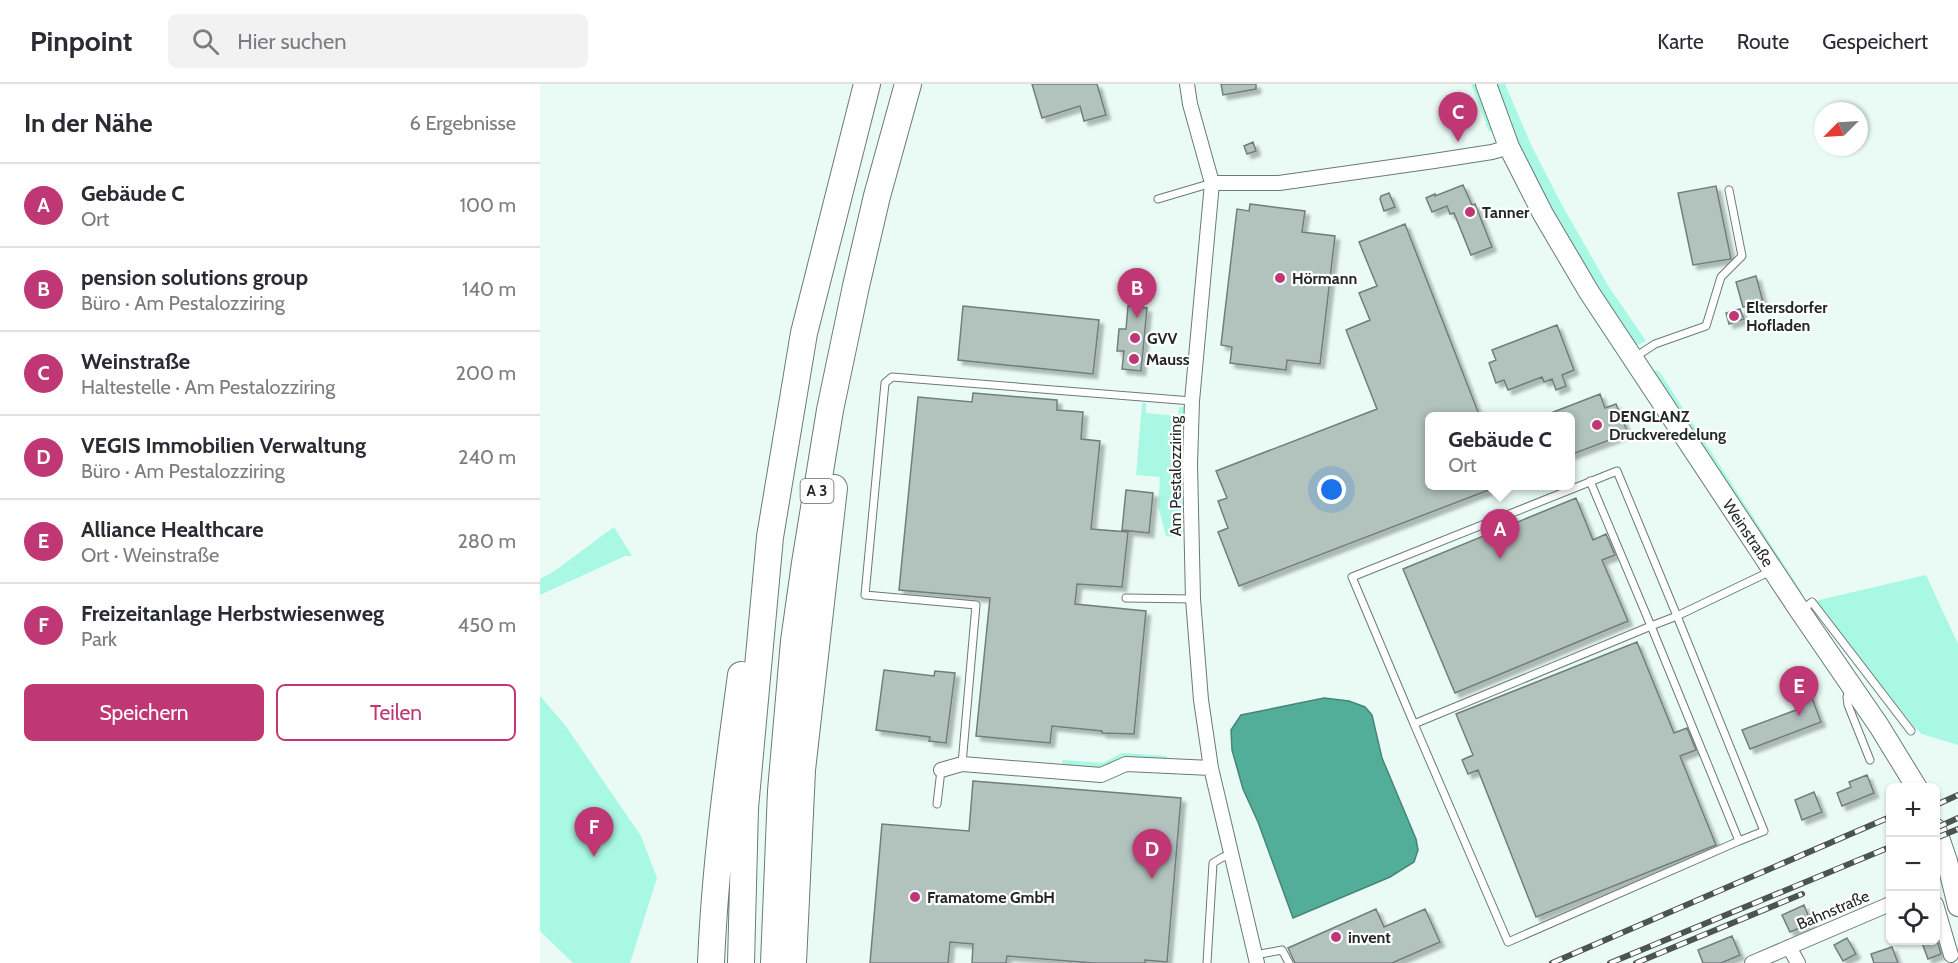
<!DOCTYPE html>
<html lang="de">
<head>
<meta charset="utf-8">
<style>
	body { margin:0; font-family:Cabin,sans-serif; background:#f2f2f3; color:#2b2b33 }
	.controls { position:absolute; right:18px; bottom:18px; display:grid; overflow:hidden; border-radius:9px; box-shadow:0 2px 4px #0004 }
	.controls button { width:54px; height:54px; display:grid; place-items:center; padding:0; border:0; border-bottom:2px solid #e1e1e2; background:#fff; color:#2b2b33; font:30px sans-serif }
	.compass { position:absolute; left:1274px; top:18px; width:54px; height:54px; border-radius:50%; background:#fff; box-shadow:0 2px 4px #0004; rotate:246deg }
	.you { position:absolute; left:792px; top:406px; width:21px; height:21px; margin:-15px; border:4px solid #fff; border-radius:50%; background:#1a73e8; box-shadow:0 0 0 9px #1a73e833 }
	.badge { display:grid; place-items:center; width:39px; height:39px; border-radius:50%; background:#bf3775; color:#fff; font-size:20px; font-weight:700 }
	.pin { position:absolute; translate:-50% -50px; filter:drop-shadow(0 2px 3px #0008) }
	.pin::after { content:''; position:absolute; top:32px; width:21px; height:18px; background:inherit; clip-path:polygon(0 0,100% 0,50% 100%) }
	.popup { position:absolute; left:885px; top:328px; width:150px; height:78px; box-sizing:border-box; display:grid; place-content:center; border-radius:9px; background:#fff; filter:drop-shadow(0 2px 4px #0005); font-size:20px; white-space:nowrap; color:#7c7c81 }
	.popup b { font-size:22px; color:#2b2b33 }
	.popup::after { content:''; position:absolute; left:50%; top:100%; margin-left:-12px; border:12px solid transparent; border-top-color:#fff }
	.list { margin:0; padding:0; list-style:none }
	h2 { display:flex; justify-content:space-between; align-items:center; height:78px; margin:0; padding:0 24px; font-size:26px }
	h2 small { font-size:20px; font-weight:400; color:#7c7c81 }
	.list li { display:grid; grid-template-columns:39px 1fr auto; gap:18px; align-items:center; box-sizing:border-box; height:84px; padding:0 24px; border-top:2px solid #e1e1e2 }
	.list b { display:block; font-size:22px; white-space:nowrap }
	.list p { margin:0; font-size:20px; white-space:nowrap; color:#7c7c81 }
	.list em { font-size:20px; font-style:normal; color:#7c7c81 }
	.actions { display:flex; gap:12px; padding:18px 24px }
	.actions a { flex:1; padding:14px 0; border:2px solid #bf3775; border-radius:9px; text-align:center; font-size:21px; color:#bf3775 }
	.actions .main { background:#bf3775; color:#fff }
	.icon { flex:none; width:33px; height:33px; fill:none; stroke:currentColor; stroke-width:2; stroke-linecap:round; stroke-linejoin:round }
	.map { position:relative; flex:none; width:1418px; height:879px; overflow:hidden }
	header { display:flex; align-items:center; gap:36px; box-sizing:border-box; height:84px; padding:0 30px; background:#fff; border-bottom:2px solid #e1e1e2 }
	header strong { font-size:28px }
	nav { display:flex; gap:33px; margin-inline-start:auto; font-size:21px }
	.search { width:420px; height:54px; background:#f2f2f3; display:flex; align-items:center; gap:15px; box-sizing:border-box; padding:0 21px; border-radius:9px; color:#7c7c81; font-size:22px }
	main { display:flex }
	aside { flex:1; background:#fff }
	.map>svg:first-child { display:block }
	.green { fill:#a8f8e3 }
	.water { fill:#53ae99; stroke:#458677; stroke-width:1.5 }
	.building { fill:#b2c2bd; stroke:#707f7b; stroke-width:1.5; filter:url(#shadow) }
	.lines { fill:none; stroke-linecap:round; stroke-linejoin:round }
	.lane-casing { stroke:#6b7a76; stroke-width:9 }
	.street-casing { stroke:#6b7a76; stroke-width:16 }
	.secondary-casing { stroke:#6b7a76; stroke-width:22 }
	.highway-casing { stroke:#6b7a76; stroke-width:28 }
	.lane { stroke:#fff; stroke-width:7 }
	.street { stroke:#fff; stroke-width:14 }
	.secondary { stroke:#fff; stroke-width:20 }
	.highway { stroke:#fff; stroke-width:26 }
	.rail-casing { stroke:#4c5451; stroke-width:6 }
	.rail { stroke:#fff; stroke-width:4; stroke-dasharray:11; stroke-linecap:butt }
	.poi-dot { fill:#bf3775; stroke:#fff; stroke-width:2 }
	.labels { text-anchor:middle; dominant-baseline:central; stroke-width:4.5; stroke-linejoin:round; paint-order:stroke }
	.shield { fill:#fff; stroke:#656968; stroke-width:1.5 }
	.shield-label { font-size:15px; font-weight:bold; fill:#232927 }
	.poi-label { font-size:16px; font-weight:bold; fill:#232927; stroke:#fff; text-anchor:start }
	.street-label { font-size:16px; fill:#232927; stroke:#fff }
</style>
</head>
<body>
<header>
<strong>Pinpoint</strong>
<div class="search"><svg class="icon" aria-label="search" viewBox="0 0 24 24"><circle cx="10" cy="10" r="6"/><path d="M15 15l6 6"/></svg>Hier suchen</div>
<nav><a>Karte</a><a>Route</a><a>Gespeichert</a></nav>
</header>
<main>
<aside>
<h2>In der Nähe<small>6 Ergebnisse</small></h2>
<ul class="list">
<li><span class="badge">A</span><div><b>Gebäude C</b><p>Ort</p></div><em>100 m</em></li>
<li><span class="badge">B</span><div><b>pension solutions group</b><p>Büro · Am Pestalozziring</p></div><em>140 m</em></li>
<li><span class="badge">C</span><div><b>Weinstraße</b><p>Haltestelle · Am Pestalozziring</p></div><em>200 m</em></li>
<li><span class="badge">D</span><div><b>VEGIS Immobilien Verwaltung</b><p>Büro · Am Pestalozziring</p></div><em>240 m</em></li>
<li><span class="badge">E</span><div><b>Alliance Healthcare</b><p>Ort · Weinstraße</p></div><em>280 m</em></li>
<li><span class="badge">F</span><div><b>Freizeitanlage Herbstwiesenweg</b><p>Park</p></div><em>450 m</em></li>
</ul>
<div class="actions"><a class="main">Speichern</a><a>Teilen</a></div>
</aside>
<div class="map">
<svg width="1418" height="879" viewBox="0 0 1418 879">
	<defs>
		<filter id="shadow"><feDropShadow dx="4.5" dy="4.5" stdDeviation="1.5" flood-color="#0004"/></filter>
	</defs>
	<rect width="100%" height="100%" fill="#eafbf6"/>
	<!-- green -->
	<path class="green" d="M 931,0 L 940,0 L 953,38 L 952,46 L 949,48 Z
		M 956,0 L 965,0 L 992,63 L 1022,121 L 1067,200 L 1106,257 L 1094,263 L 1018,143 L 970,39 L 972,36 L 964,26 Z
		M 1112,286 L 1119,287 L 1261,507 L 1262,512 L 1260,513 L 1115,294 Z
		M 602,319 L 606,319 L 606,329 L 638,332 L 639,323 L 645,323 L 641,375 L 642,453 L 626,452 L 618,422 L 620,393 L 596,391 Z
		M 74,443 L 92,472 L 85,472 L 0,511 L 0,495 L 13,488 Z
		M 1386,491 L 1418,560 L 1418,661 L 1382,650 L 1374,643 L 1275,517 Z
		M 0,612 L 25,641 L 101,752 L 117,794 L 90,879 L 33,879 L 0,847 Z
		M 582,669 L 627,672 L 627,677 L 583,673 L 564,684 L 522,681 L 523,676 L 563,679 Z"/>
	<!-- water -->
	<path class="water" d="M 784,614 L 809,617 L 825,623 L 832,631 L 842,674 L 876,755 L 878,766 L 874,778 L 850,793 L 753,834 L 718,738 L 703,705 L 692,666 L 691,646 L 701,631 Z"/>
	<!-- building -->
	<path class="building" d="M 492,0 L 557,0 L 566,31 L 544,37 L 540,22 L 502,34 Z
		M 681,0 L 716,0 L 716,5 L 683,11 Z
		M 713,58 L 716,67 L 707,70 L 704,62 Z
		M 923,101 L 932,121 L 935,120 L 952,163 L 931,171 L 914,129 L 910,130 L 907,122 L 892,128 L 886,114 L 895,110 L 895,112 Z
		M 1176,102 L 1191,175 L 1153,181 L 1138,109 Z
		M 849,109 L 855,123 L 844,127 L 840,115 L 841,112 Z
		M 710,120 L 765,127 L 762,148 L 795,152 L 780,280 L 747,276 L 746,286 L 690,279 L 692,263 L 681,261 L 697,125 L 709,127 Z
		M 865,140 L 940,333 L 890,333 L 890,402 L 959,402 L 699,502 L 678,448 L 688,444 L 678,417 L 687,414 L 676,387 L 837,325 L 806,246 L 830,236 L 819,209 L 837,202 L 819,158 Z
		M 1216,192 L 1223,218 L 1203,223 L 1196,198 Z
		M 423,222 L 559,236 L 553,290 L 418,276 Z
		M 588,222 L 607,224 L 601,287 L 582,285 L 584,267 L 577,267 L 579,245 L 586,245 Z
		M 1200,225 L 1204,235 L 1189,240 L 1186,229 Z
		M 1017,241 L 1034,286 L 1022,291 L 1026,302 L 1016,306 L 1012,295 L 1004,298 L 1002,293 L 968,306 L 964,296 L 956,299 L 949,279 L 956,276 L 952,266 Z
		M 433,309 L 517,316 L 517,326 L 543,328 L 541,355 L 560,357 L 551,445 L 588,448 L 582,503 L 537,500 L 535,520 L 606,527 L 594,650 L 562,649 L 562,647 L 512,642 L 510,659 L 436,652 L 450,514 L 359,506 L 378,313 L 432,318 Z
		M 1060,310 L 1065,324 L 1076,320 L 1088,349 L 1030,371 L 1030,333 L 1003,332 Z
		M 586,406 L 613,409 L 609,449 L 582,446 Z
		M 1036,414 L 1053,456 L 1066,450 L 1075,471 L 1062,476 L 1088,537 L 915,609 L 863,485 Z
		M 1097,558 L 1134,649 L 1147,644 L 1156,666 L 1140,672 L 1176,761 L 996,833 L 938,686 L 928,690 L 922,676 L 933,671 L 916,630 Z
		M 344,586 L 394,592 L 395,587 L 415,589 L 406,659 L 389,657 L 390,653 L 336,646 Z
		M 1266,598 L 1281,638 L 1210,665 L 1202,646 L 1256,626 L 1248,605 Z
		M 1327,691 L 1334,709 L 1302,722 L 1297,709 L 1311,703 L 1309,698 Z
		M 433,697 L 641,714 L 627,878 L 605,876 L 605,879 L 553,879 L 467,872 L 466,879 L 432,879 L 433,860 L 410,858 L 408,879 L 330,879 L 342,740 L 429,747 Z
		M 1274,708 L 1282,728 L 1262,736 L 1255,716 Z
		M 1264,821 L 1271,839 L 1250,848 L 1242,831 Z
		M 836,825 L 844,843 L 885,825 L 900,858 L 852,879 L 755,879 L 748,864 Z
		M 1192,852 L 1200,871 L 1181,879 L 1163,879 L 1158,866 Z
		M 1307,854 L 1316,870 L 1303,877 L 1294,861 Z
		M 1381,856 L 1397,856 L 1401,870 L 1388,875 Z
		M 1352,863 L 1358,879 L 1334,879 L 1331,870 Z"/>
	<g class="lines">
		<defs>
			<path id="lane" d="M 618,115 L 672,99
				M 1095,273 L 1115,260 L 1166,242 L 1181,193 L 1202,172 L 1189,106
				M 1050,397 L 1111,542 L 874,640 L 812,493 L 1077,387 L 1137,532 L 1111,542 L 1199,757 L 1224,747 L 1137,532 L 1231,487
				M 586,514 L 653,515
				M 1261,527 L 1272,518 L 1371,647
				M 1310,604 L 1307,613 L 1308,621 L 1330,676
				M 874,640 L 968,858 L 1199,757
				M 422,680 L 436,521 L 325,511 L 345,299 L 352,293 L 652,317
				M 397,720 L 401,686
				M 715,871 L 742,866 L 749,879
				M 667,879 L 673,779 L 683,773 L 691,772"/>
			<path id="street" d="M 647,0 L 650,20 L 672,99 L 739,99 L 894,77 L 952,68 L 969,63
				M 672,99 L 652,317 L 650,380 L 653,515 L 661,616 L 671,684 L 717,879
				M 401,686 L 422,680 L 561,691 L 586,680 L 671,684
				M 1396,820 L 1411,871
				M 1249,863 L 1258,879
				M 1212,879 L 1350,820"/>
			<path id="secondary" d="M 946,0 L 969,63 L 1003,130 L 1049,208 L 1260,527 L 1339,642 L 1377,704
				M 1396,745 L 1407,777 L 1418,822"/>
			<path id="highway" d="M 171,879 C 175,782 188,687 201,591
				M 201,879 L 205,724 L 230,453 L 264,249 L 327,0
				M 234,879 L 241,707 L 254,557 L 265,479 L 290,326 L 316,202 L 337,112 L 368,0
				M 253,879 L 262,686 L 294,404"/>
		</defs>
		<!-- lane casing -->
		<use href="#lane" class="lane-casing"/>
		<!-- street casing -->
		<use href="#street" class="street-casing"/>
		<!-- secondary casing -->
		<use href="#secondary" class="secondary-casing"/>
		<!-- highway casing -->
		<use href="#highway" class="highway-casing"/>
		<!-- lane -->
		<use href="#lane" class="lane"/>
		<!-- street -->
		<use href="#street" class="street"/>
		<!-- secondary -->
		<use href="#secondary" class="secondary"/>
		<!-- highway -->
		<use href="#highway" class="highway"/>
		<defs>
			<path id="rail" d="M 1396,721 L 1418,711
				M 1396,744 L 1418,734
				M 1396,754 L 1418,745
				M 1012,879 L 1350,733
				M 1070,879 L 1350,763
				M 1096,879 L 1262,810"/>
		</defs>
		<!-- rail casing -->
		<use href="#rail" class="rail-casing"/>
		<!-- rail -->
		<use href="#rail" class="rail"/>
	</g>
	<!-- markers -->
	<g class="poi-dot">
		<circle cx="930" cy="128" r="6"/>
		<circle cx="740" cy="194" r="6"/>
		<circle cx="1194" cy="232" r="6"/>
		<circle cx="595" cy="254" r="6"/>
		<circle cx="594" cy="275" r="6"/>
		<circle cx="1057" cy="341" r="6"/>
		<circle cx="375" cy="813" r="6"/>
		<circle cx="796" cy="853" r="6"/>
	</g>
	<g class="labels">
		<!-- shield labels -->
		<rect class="shield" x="260.5" y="395" width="33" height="24" rx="4.5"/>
		<g class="shield-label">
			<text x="277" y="407">A 3</text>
		</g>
		<!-- poi labels -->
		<g class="poi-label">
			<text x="942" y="128">Tanner</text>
			<text x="752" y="194">Hörmann</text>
			<text x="1206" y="223">Eltersdorfer<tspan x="1206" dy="18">Hofladen</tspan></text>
			<text x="607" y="254">GVV</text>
			<text x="606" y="275">Mauss</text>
			<text x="1069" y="332">DENGLANZ<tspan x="1069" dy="18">Druckveredelung</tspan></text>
			<text x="387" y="813">Framatome GmbH</text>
			<text x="808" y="853">invent</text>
		</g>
		<!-- street labels -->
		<g class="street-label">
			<text transform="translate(635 392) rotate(-90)">Am Pestalozziring</text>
			<text transform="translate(1208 449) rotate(56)">Weinstraße</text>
			<text transform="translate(1293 826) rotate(-23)">Bahnstraße</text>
		</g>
	</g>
</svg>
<div class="controls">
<button>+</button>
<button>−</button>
<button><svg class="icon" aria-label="locate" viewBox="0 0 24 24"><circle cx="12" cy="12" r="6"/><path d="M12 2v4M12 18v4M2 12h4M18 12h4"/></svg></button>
</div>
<svg class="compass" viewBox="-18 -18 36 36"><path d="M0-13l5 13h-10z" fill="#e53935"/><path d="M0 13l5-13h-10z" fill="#7c7c81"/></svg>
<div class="you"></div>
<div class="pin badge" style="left:960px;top:475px">A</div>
<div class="popup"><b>Gebäude C</b>Ort</div>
<div class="pin badge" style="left:597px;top:234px">B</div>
<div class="pin badge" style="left:918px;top:58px">C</div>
<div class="pin badge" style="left:612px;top:795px">D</div>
<div class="pin badge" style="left:1259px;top:632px">E</div>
<div class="pin badge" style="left:54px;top:773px">F</div>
</div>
</main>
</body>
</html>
